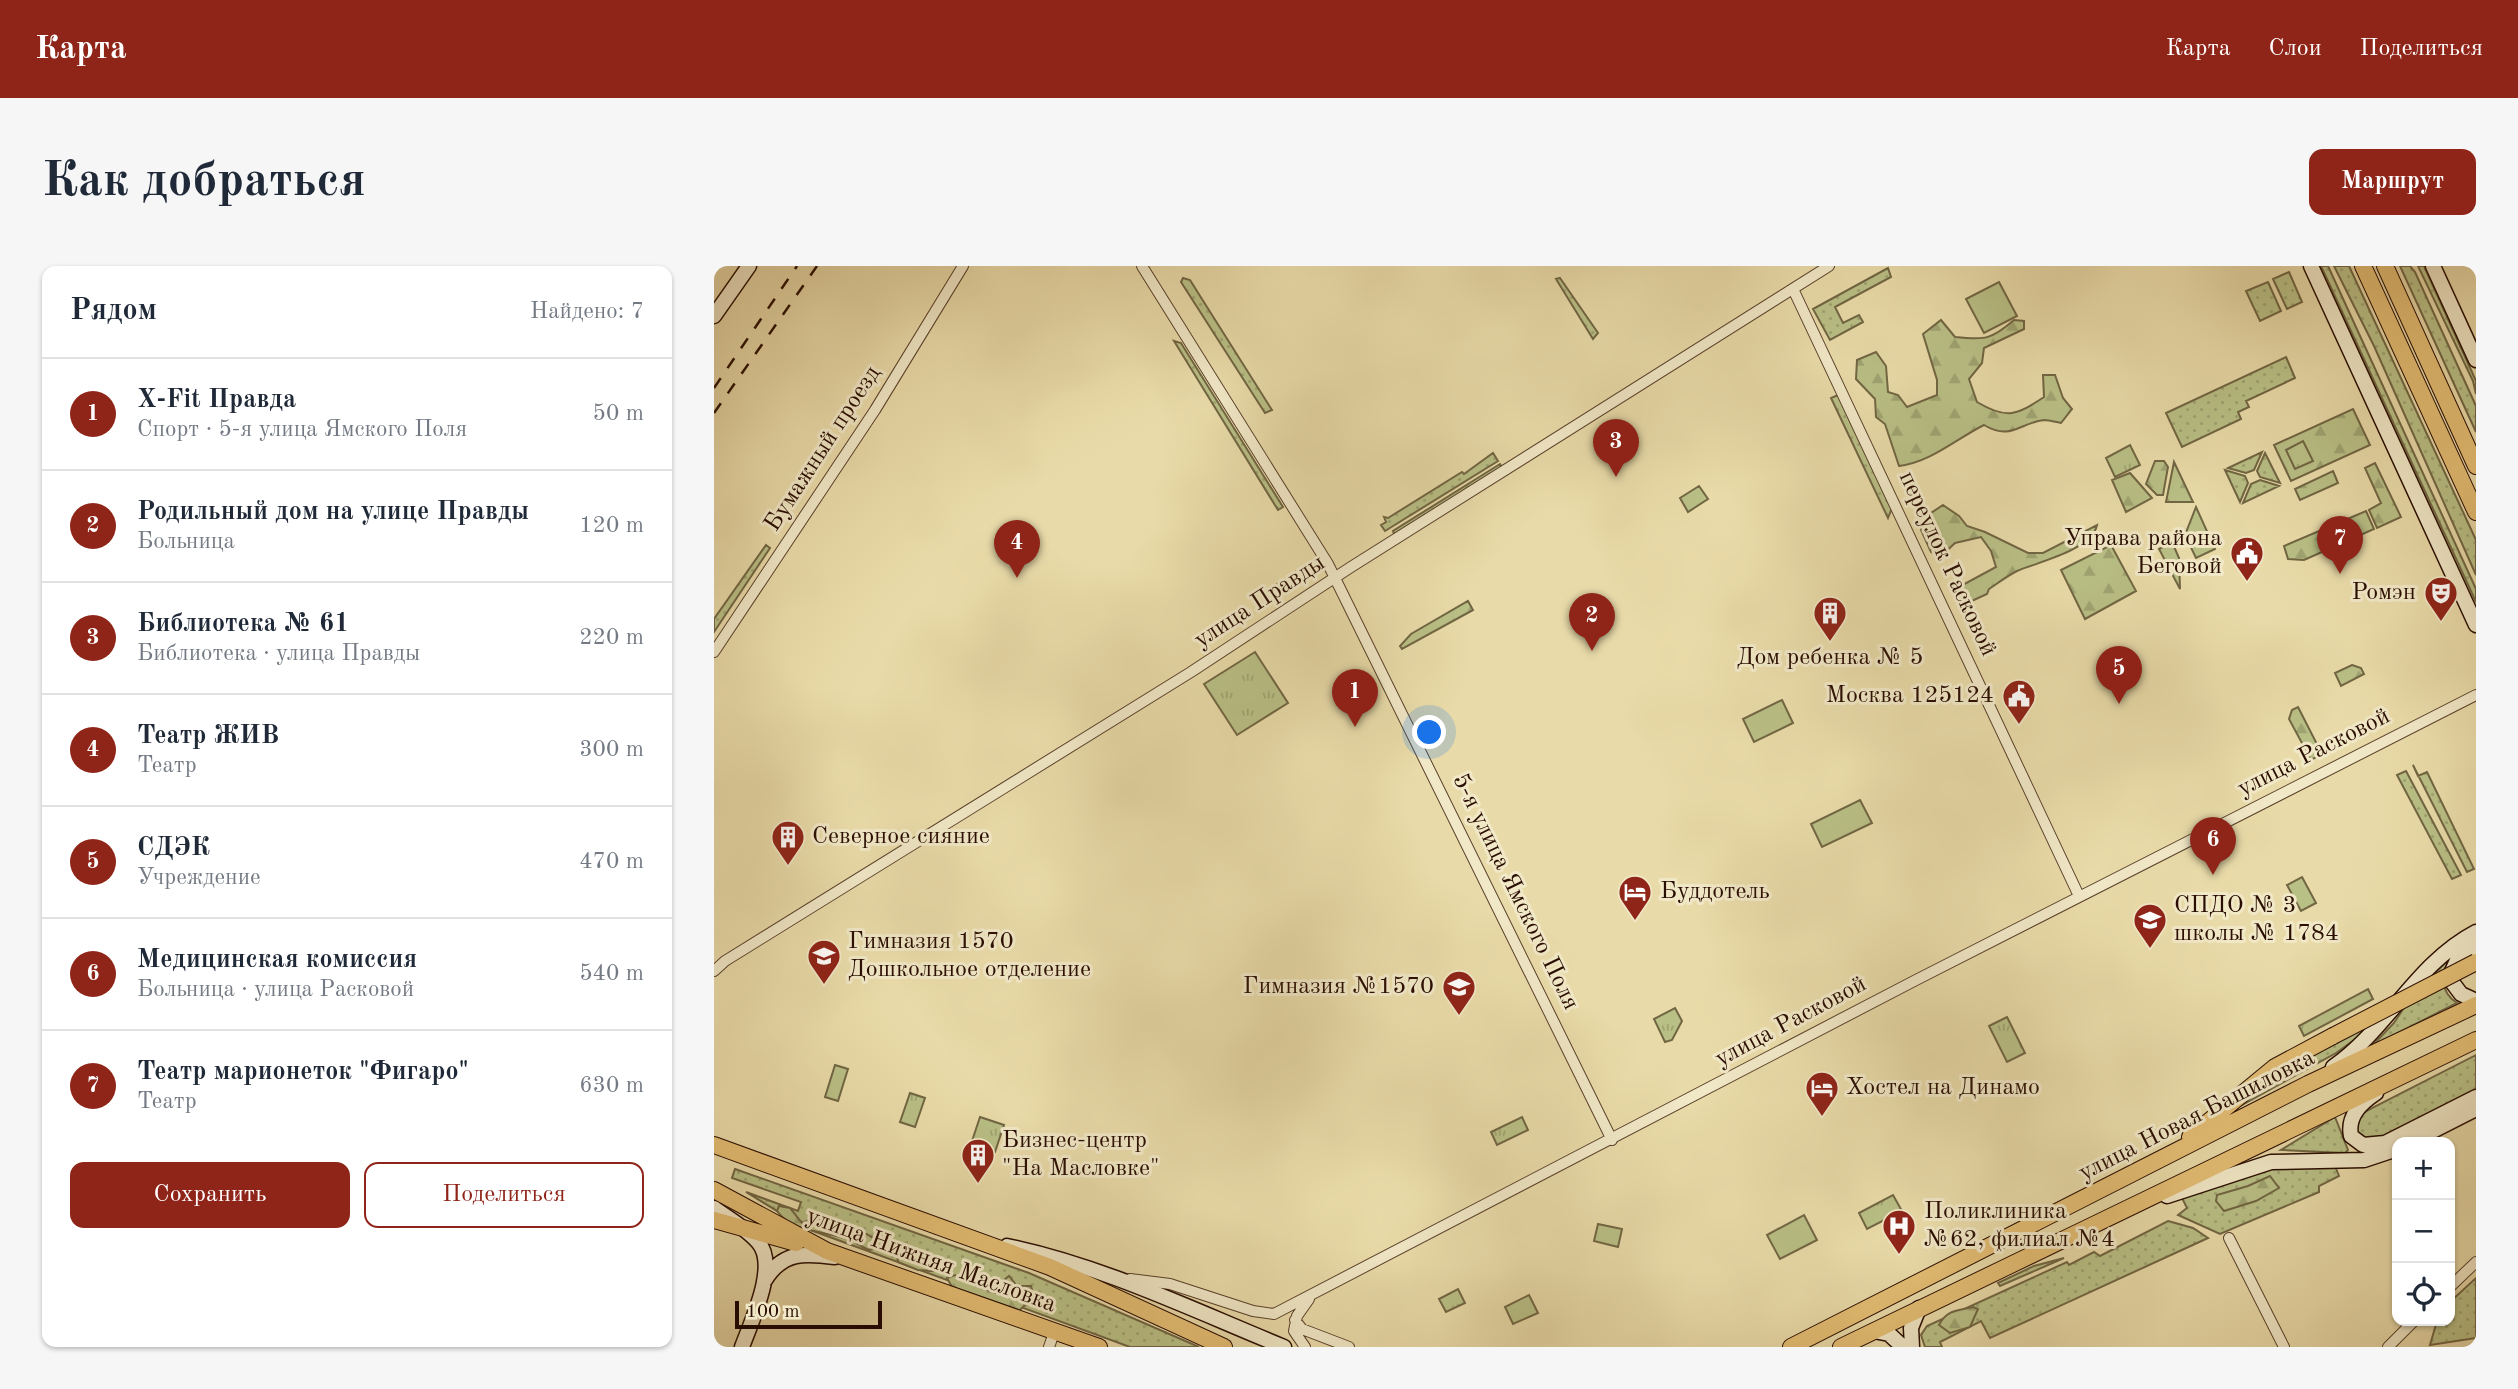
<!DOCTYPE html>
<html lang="ru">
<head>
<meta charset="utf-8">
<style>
	body { margin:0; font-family:"Old Standard TT",serif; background:#f6f6f7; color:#1f2937 }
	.controls { position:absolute; right:21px; bottom:21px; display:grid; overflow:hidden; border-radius:14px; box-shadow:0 2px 5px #0004 }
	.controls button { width:63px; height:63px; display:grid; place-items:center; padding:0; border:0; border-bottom:2px solid #e0e1e3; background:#fff; color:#1f2937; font:35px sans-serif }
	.scale { position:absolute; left:21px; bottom:18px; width:147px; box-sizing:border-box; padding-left:7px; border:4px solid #290d00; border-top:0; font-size:19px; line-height:24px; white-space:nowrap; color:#290d00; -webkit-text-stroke:5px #f1e8c7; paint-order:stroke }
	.you { position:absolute; left:716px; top:467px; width:24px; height:24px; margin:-18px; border:5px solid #fff; border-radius:50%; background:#1a73e8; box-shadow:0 0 0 10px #1a73e833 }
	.badge { display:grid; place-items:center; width:46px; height:46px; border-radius:50%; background:#8f2418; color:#fff; font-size:23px; font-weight:700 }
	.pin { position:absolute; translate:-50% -58px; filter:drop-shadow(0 2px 4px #0008) }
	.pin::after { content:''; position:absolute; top:37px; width:24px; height:21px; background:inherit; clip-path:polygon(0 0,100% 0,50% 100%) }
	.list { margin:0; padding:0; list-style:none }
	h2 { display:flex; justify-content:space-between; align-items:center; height:91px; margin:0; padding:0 28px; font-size:30px }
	h2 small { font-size:23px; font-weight:400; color:#747a83 }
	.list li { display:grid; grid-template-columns:46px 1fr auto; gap:21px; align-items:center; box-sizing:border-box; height:112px; padding:0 28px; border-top:2px solid #e0e1e3 }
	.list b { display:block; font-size:26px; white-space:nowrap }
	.list p { margin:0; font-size:23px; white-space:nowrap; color:#747a83 }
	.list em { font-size:23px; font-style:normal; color:#747a83 }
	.actions { display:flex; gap:14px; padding:21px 28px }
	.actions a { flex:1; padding:16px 0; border:2px solid #8f2418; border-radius:14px; text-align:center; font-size:24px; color:#8f2418 }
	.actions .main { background:#8f2418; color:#fff }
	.icon { flex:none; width:38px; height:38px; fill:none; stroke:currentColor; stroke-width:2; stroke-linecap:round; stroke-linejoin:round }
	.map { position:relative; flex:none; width:1762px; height:1081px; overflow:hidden; border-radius:14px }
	header { display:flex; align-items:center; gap:42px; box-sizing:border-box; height:98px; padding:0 35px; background:#8f2418; color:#fff }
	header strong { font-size:33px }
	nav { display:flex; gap:38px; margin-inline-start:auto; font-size:24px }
	.intro { display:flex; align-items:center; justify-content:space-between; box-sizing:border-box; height:168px; padding:0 42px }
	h1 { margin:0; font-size:49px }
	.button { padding:18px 32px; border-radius:14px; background:#8f2418; color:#fff; font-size:24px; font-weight:700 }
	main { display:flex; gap:42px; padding:0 42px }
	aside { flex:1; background:#fff; border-radius:14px; box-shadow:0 2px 5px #0004 }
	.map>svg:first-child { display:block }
	.grass { fill:url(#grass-dots); stroke:#716643; stroke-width:2 }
	.forest { fill:url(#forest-firs); stroke:#716643; stroke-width:2 }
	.park { fill:url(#park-tufts); stroke:#716643; stroke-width:2 }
	.pitch { fill:#b9c086; stroke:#716643; stroke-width:2 }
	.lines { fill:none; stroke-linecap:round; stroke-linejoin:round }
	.street-casing { stroke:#59402a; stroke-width:12 }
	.secondary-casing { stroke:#290d00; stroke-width:17 }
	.primary-casing { stroke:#290d00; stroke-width:18 }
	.street { stroke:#f1e8c7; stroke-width:10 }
	.secondary { stroke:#f1e8c7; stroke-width:14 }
	.primary { stroke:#e4be74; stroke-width:16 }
	.rail { stroke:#290d00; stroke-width:2.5; stroke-dasharray:12 12; stroke-linecap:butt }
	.primary-bridge-casing { stroke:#290d00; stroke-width:18; stroke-linecap:butt }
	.primary-bridge { stroke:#e4be74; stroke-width:16 }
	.labels { text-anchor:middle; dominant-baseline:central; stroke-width:6; stroke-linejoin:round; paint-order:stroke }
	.street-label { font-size:24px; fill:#290d00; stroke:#f1e8c7 }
	.poi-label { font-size:24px; fill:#290d00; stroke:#f1e8c7; text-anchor:start }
</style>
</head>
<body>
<header>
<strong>Карта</strong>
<nav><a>Карта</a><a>Слои</a><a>Поделиться</a></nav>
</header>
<div class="intro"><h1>Как добраться</h1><a class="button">Маршрут</a></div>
<main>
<aside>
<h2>Рядом<small>Найдено: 7</small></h2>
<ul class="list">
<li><span class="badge">1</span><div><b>X-Fit Правда</b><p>Спорт · 5-я улица Ямского Поля</p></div><em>50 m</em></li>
<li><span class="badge">2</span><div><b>Родильный дом на улице Правды</b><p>Больница</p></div><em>120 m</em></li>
<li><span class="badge">3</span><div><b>Библиотека № 61</b><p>Библиотека · улица Правды</p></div><em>220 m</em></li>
<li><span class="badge">4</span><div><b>Театр ЖИВ</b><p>Театр</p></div><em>300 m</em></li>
<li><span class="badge">5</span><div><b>СДЭК</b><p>Учреждение</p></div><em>470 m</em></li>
<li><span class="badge">6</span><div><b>Медицинская комиссия</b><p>Больница · улица Расковой</p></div><em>540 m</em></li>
<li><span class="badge">7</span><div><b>Театр марионеток &quot;Фигаро&quot;</b><p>Театр</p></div><em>630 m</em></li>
</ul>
<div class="actions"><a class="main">Сохранить</a><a>Поделиться</a></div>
</aside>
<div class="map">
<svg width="1762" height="1081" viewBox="0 0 1762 1081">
	<defs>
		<pattern id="grass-dots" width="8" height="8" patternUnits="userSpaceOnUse" patternTransform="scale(1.75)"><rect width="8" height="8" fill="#b9c086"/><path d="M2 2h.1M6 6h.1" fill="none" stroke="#9fa472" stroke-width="1.8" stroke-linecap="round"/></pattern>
		<pattern id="forest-firs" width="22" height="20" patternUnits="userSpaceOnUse" patternTransform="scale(1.75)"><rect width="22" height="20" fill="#b9c086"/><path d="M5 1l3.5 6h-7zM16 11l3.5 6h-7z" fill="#9fa472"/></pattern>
		<pattern id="park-tufts" width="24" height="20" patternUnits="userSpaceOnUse" patternTransform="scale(1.75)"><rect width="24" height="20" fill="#b9c086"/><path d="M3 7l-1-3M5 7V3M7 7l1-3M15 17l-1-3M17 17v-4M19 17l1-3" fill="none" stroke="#9fa472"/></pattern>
	</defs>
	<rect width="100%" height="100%" fill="#e9dba9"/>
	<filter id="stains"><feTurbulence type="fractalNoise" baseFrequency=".00286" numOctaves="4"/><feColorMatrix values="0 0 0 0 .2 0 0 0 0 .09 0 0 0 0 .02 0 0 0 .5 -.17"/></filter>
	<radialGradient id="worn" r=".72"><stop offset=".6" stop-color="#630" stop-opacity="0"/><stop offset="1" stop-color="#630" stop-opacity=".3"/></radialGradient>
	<!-- grass -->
	<path class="grass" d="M 1607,0 L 1614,0 L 1762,323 L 1762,336 Z
		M 1620,0 L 1635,0 L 1762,274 L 1762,309 L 1660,80 Z
		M 1686,0 L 1696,0 L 1701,6 L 1762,140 L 1762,166 Z
		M 1704,0 L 1710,0 L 1762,115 L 1762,128 L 1759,115 Z
		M 1174,2 L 1177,11 L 1121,41 L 1129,57 L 1145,49 L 1149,56 L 1116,74 L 1099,43 Z
		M 1575,6 L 1588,36 L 1573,43 L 1559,13 Z
		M 469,12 L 476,14 L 558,144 L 551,147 L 467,16 Z
		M 846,12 L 884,67 L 879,73 L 842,13 Z
		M 1554,16 L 1567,45 L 1546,55 L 1532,25 Z
		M 460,75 L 467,77 L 569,241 L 564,244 Z
		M 1572,91 L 1581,112 L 1532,135 L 1535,141 L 1524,146 L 1527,153 L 1468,181 L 1452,147 Z
		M 1124,129 L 1178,242 L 1174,252 L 1117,132 Z
		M 1548,186 L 1540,204 L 1532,207 L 1514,202 Z
		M 779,187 L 784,195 L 671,265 L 667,259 L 672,256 L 670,251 L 674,252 L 748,206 L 750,208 Z
		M 1551,187 L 1566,217 L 1546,211 L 1543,205 Z
		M 786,198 L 788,201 L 680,268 L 679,265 Z
		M 1511,204 L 1531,210 L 1534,217 L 1526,236 Z
		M 1546,214 L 1565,220 L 1529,237 L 1537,218 Z
		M 52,279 L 56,282 L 0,366 L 0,353 Z
		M 587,302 L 592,311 L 565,329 L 559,321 Z
		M 1699,499 L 1704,510 L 1713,506 L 1760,603 L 1753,606 Z
		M 1692,505 L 1747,609 L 1738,613 L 1683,509 Z
		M 1737,692 C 1728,707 1725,726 1743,737 L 1658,780 L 1680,757 L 1712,708 Z
		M 1684,729 L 1647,769 L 1622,787 L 1512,848 L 1542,822 Z
		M 1762,789 L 1762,824 L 1672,872 L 1651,875 L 1642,865 L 1645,850 L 1656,843 Z
		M 1621,851 L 1634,884 L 1631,887 L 1567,884 Z
		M 1621,900 L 1625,910 L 1605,920 L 1605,926 L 1506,968 L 1464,949 L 1473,942 L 1468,932 L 1547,903 Z
		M 21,903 L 315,1007 L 485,1081 L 416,1081 L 91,962 L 32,926 L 84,945 L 87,936 L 18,912 Z
		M 1454,955 L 1479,962 L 1494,972 L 1276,1072 L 1267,1055 L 1226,1076 L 1228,1081 L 1211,1081 L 1207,1069 L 1213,1060 L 1353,996 L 1355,999 L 1380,986 L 1386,990 Z
		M 1350,992 L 1286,1020 L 1284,1017 L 1320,1000 Z
		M 1762,1012 L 1762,1072 L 1716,1079 L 1723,1055 L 1736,1055 L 1736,1036 Z"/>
	<!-- forest -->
	<path class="forest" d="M 1227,54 L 1241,71 C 1271,74 1277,74 1300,54 L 1310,55 L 1310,63 L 1270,82 L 1268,97 L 1255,113 L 1263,136 C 1293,154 1303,149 1330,131 L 1329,109 L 1341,109 L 1349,132 L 1358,143 L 1347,157 C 1342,156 1335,154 1330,154 C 1305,157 1297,175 1270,159 C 1242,173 1217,196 1185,200 L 1171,158 L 1162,151 L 1161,133 L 1142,113 L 1143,94 L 1162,86 L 1172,100 L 1174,126 L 1184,129 L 1193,141 L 1223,129 L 1223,114 L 1209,68 Z
		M 1639,143 L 1656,179 L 1577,215 L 1560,179 Z
		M 1441,195 L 1450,195 L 1454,201 L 1449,229 L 1443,229 L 1432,218 Z
		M 1460,196 L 1479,236 L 1452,236 Z
		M 1661,197 L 1687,251 L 1663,262 L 1655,244 L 1667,237 L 1651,202 Z
		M 1619,205 L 1624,217 L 1586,234 L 1581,223 Z
		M 1416,207 L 1438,232 L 1412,246 L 1398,214 Z
		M 1229,239 L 1245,250 L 1253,260 L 1271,266 L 1314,287 L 1329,287 L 1383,259 C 1378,284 1324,296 1303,305 C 1293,310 1284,317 1275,323 L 1273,328 L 1249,339 L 1241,330 L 1243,322 L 1282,301 L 1277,285 L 1267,271 L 1241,277 L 1227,290 L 1217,286 L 1207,264 L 1211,251 Z
		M 1482,241 L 1501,283 L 1482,292 L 1471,269 Z
		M 1652,245 L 1660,263 L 1590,294 L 1574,293 L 1570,280 Z
		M 1458,276 L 1465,292 L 1466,323 L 1445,283 Z
		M 1397,279 L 1422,325 L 1371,353 L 1347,304 Z
		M 754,335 L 759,344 L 688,383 L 686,380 L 697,368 Z
		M 1638,399 L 1647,402 L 1650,408 L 1627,420 L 1621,407 Z
		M 1584,441 L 1608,488 L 1597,494 L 1575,453 L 1578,444 Z
		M 1556,910 L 1565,922 L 1542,935 L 1510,945 L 1502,935 L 1503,929 L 1534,920 Z
		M 65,940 L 76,942 L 88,957 L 100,952 L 109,953 L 115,963 L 123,967 L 141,961 L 159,972 L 161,982 L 155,984 C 148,981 142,976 135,974 C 112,964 80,968 63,945 Z
		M 190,988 L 207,992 L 218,1005 L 204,1004 L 184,996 L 183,989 Z
		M 241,1009 C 256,1019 271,1023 287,1029 L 290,1014 L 295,1010 L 303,1020 L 317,1020 L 319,1028 L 308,1035 L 311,1039 L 306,1044 L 301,1043 L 238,1021 L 233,1012 Z
		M 1259,1041 L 1264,1043 L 1256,1061 L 1236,1067 L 1225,1059 C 1233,1043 1244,1045 1259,1041 Z"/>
	<!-- park -->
	<path class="park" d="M 1589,175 L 1599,195 L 1581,203 L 1572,184 Z
		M 1416,179 L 1426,199 L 1401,211 L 1392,192 Z
		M 985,220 L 994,233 L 974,246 L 966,232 Z
		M 541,386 L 574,437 L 523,469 L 490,418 Z
		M 1654,723 L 1659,733 L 1590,770 L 1585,760 Z
		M 961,742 L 968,755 L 958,774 L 951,776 L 940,753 Z
		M 1293,751 L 1311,787 L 1293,796 L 1275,760 Z
		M 196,827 L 211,832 L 201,861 L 186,856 Z
		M 266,851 L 290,859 L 281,886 L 257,878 Z
		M 808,851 L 814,864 L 783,879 L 777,866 Z
		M 1179,929 L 1188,945 L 1153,963 L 1145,947 Z
		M 884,958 L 908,963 L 904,981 L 880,975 Z
		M 744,1023 L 751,1037 L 732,1046 L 725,1033 Z
		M 815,1029 L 824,1047 L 799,1058 L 791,1041 Z"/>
	<!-- pitch -->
	<path class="pitch" d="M 1285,16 L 1303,50 L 1270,67 L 1252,33 Z
		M 1068,434 L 1079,457 L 1040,476 L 1029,453 Z
		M 1146,534 L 1158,557 L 1108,581 L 1097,558 Z
		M 1588,611 L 1602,637 L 1587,645 L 1573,619 Z
		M 121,799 L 134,803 L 124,835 L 111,831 Z
		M 1090,949 L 1103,974 L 1066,993 L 1053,969 Z"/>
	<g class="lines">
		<defs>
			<path id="street" d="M 428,0 L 614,298 L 898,874
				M 1079,23 L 1365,630
				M 0,386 L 161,144 L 249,0
				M 0,705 L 11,695 L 477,406 L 637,301 L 1115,0
				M 1515,972 L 1570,1081
				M 416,1013 L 456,1018 L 539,1045 L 560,1048 L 1202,714 L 1762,429
				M 1736,1021 L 1762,996
				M 581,1054 L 588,1063 L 635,1081
				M 335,1081 L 341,1064
				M 591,1081 L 580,1065 L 583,1050 L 595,1033
				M 1674,1081 L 1700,1055"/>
			<path id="secondary" d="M 1597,0 L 1762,359
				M 1719,0 L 1762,94
				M 0,50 L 35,0
				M 1762,681 L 1744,692 L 1735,712 L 1747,728 L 1762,735
				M 1619,801 C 1674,763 1701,698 1762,666
				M 1662,827 C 1647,837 1633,850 1637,870 L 1649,879 L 1671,877 L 1762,831
				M 1697,876 L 1762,843
				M 1453,930 L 1557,896 L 1650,894 L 1683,883
				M 0,942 C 15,953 32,962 44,976 C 65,999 37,1056 28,1081
				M 293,980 C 389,1000 479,1044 570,1081
				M 51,1014 C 69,985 91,987 121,991
				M 1160,1065 L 1175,1068 L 1189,1081
				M 1198,1081 L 1197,1062 L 1205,1042"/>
			<path id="primary" d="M 1649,0 L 1762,246
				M 1671,0 L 1762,200
				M 1476,871 L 1561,801 L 1619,770
				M 0,879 L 336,1001 L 510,1081
				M 0,924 L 113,985 L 385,1081
				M 0,954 L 82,977
				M 1077,1081 L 1594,818 L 1762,739
				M 1127,1081 L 1762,774"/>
		</defs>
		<!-- street casing -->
		<use href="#street" class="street-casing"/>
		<!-- secondary casing -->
		<use href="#secondary" class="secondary-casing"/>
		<!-- primary casing -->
		<use href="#primary" class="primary-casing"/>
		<!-- street -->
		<use href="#street" class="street"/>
		<!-- secondary -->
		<use href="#secondary" class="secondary"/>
		<!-- primary -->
		<use href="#primary" class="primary"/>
		<!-- rail -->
		<path class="rail" d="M 0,122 L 83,0
			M 0,147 L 103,0"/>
		<defs>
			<path id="primary-bridge" d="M 1619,770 L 1762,696"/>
		</defs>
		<!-- primary-bridge casing -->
		<use href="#primary-bridge" class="primary-bridge-casing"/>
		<!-- primary-bridge -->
		<use href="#primary-bridge" class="primary-bridge"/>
	</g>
	<!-- icons -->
	<defs>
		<symbol id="civic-pin" viewBox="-11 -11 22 30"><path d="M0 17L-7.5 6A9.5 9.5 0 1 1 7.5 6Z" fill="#8f2418" stroke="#f1e8c7"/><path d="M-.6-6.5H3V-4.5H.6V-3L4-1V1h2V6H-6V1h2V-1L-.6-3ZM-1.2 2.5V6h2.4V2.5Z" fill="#fff"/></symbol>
		<symbol id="theatre-pin" viewBox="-11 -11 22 30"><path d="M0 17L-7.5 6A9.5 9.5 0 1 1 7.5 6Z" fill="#8f2418" stroke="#f1e8c7"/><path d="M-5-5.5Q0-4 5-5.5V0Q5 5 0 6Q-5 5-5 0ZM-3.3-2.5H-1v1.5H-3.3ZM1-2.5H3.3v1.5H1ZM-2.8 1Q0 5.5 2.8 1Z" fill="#fff"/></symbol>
		<symbol id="building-pin" viewBox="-11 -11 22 30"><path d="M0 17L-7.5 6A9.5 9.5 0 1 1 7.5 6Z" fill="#8f2418" stroke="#f1e8c7"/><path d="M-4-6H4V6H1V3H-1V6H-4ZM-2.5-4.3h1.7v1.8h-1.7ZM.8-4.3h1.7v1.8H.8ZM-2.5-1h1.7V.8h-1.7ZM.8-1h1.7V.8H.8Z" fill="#fff"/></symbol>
		<symbol id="hotel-pin" viewBox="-11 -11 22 30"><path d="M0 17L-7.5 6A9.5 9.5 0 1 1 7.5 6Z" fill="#8f2418" stroke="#f1e8c7"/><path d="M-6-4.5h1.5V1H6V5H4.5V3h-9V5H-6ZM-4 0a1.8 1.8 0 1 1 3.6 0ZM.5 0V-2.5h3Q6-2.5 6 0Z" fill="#fff"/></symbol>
		<symbol id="school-pin" viewBox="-11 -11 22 30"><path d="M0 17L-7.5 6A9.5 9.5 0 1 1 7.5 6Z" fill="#8f2418" stroke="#f1e8c7"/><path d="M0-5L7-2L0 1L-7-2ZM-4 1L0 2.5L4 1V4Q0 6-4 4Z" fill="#fff"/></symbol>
		<symbol id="hospital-pin" viewBox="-11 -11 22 30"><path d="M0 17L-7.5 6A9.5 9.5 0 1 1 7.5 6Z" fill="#8f2418" stroke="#f1e8c7"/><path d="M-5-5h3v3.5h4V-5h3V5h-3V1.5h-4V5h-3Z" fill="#fff"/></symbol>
	</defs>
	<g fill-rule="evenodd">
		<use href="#civic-pin" x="1514" y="268" width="38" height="52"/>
		<use href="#theatre-pin" x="1708" y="308" width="38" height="52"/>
		<use href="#building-pin" x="1097" y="328" width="38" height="52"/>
		<use href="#civic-pin" x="1286" y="411" width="38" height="52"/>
		<use href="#building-pin" x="55" y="552" width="38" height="52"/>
		<use href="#hotel-pin" x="902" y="607" width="38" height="52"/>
		<use href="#school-pin" x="1417" y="635" width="38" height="52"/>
		<use href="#school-pin" x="91" y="671" width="38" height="52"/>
		<use href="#school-pin" x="726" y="702" width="38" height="52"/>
		<use href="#hotel-pin" x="1089" y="803" width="38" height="52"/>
		<use href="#building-pin" x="245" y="870" width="38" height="52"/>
		<use href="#hospital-pin" x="1166" y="941" width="38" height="52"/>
	</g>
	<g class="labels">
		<!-- street labels -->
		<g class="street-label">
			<text transform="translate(109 183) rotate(-57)">Бумажный проезд</text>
			<text transform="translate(1233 298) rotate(65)">переулок Расковой</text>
			<text transform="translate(546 336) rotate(-33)">улица Правды</text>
			<text transform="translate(1600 487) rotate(-27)">улица Расковой</text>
			<text transform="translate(801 626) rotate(64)">5-я улица Ямского Поля</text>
			<text transform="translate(1077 756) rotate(-28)">улица Расковой</text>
			<text transform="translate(1483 850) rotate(-27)">улица Новая Башиловка</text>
			<text transform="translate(217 995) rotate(20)">улица Нижняя Масловка</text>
		</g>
		<!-- poi labels -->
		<g class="poi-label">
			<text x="1508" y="273" text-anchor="end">Управа района<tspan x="1508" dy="28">Беговой</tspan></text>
			<text x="1702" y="327" text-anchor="end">Ромэн</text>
			<text x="1116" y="392" text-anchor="middle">Дом ребенка № 5</text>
			<text x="1280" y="430" text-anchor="end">Москва 125124</text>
			<text x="98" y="571">Северное сияние</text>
			<text x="946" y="626">Буддотель</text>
			<text x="1460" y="640">СПДО № 3<tspan x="1460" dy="28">школы № 1784</tspan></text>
			<text x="134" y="676">Гимназия 1570<tspan x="134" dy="28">Дошкольное отделение</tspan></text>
			<text x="720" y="721" text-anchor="end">Гимназия №1570</text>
			<text x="1132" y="822">Хостел на Динамо</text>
			<text x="288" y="875">Бизнес-центр<tspan x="288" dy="28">"На Масловке"</tspan></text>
			<text x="1210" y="946">Поликлиника<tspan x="1210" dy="28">№62, филиал №4</tspan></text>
		</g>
	</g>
	<rect width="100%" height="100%" filter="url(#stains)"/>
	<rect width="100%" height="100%" fill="url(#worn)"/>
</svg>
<div class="controls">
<button>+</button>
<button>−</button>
<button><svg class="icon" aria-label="locate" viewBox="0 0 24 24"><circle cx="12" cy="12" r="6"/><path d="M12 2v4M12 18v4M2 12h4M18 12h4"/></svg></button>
</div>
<div class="scale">100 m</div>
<div class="you"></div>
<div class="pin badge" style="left:641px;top:461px">1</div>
<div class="pin badge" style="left:878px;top:385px">2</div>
<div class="pin badge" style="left:902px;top:211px">3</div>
<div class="pin badge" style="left:303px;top:312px">4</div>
<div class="pin badge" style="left:1405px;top:438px">5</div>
<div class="pin badge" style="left:1499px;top:609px">6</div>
<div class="pin badge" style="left:1626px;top:308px">7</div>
</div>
</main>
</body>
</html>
